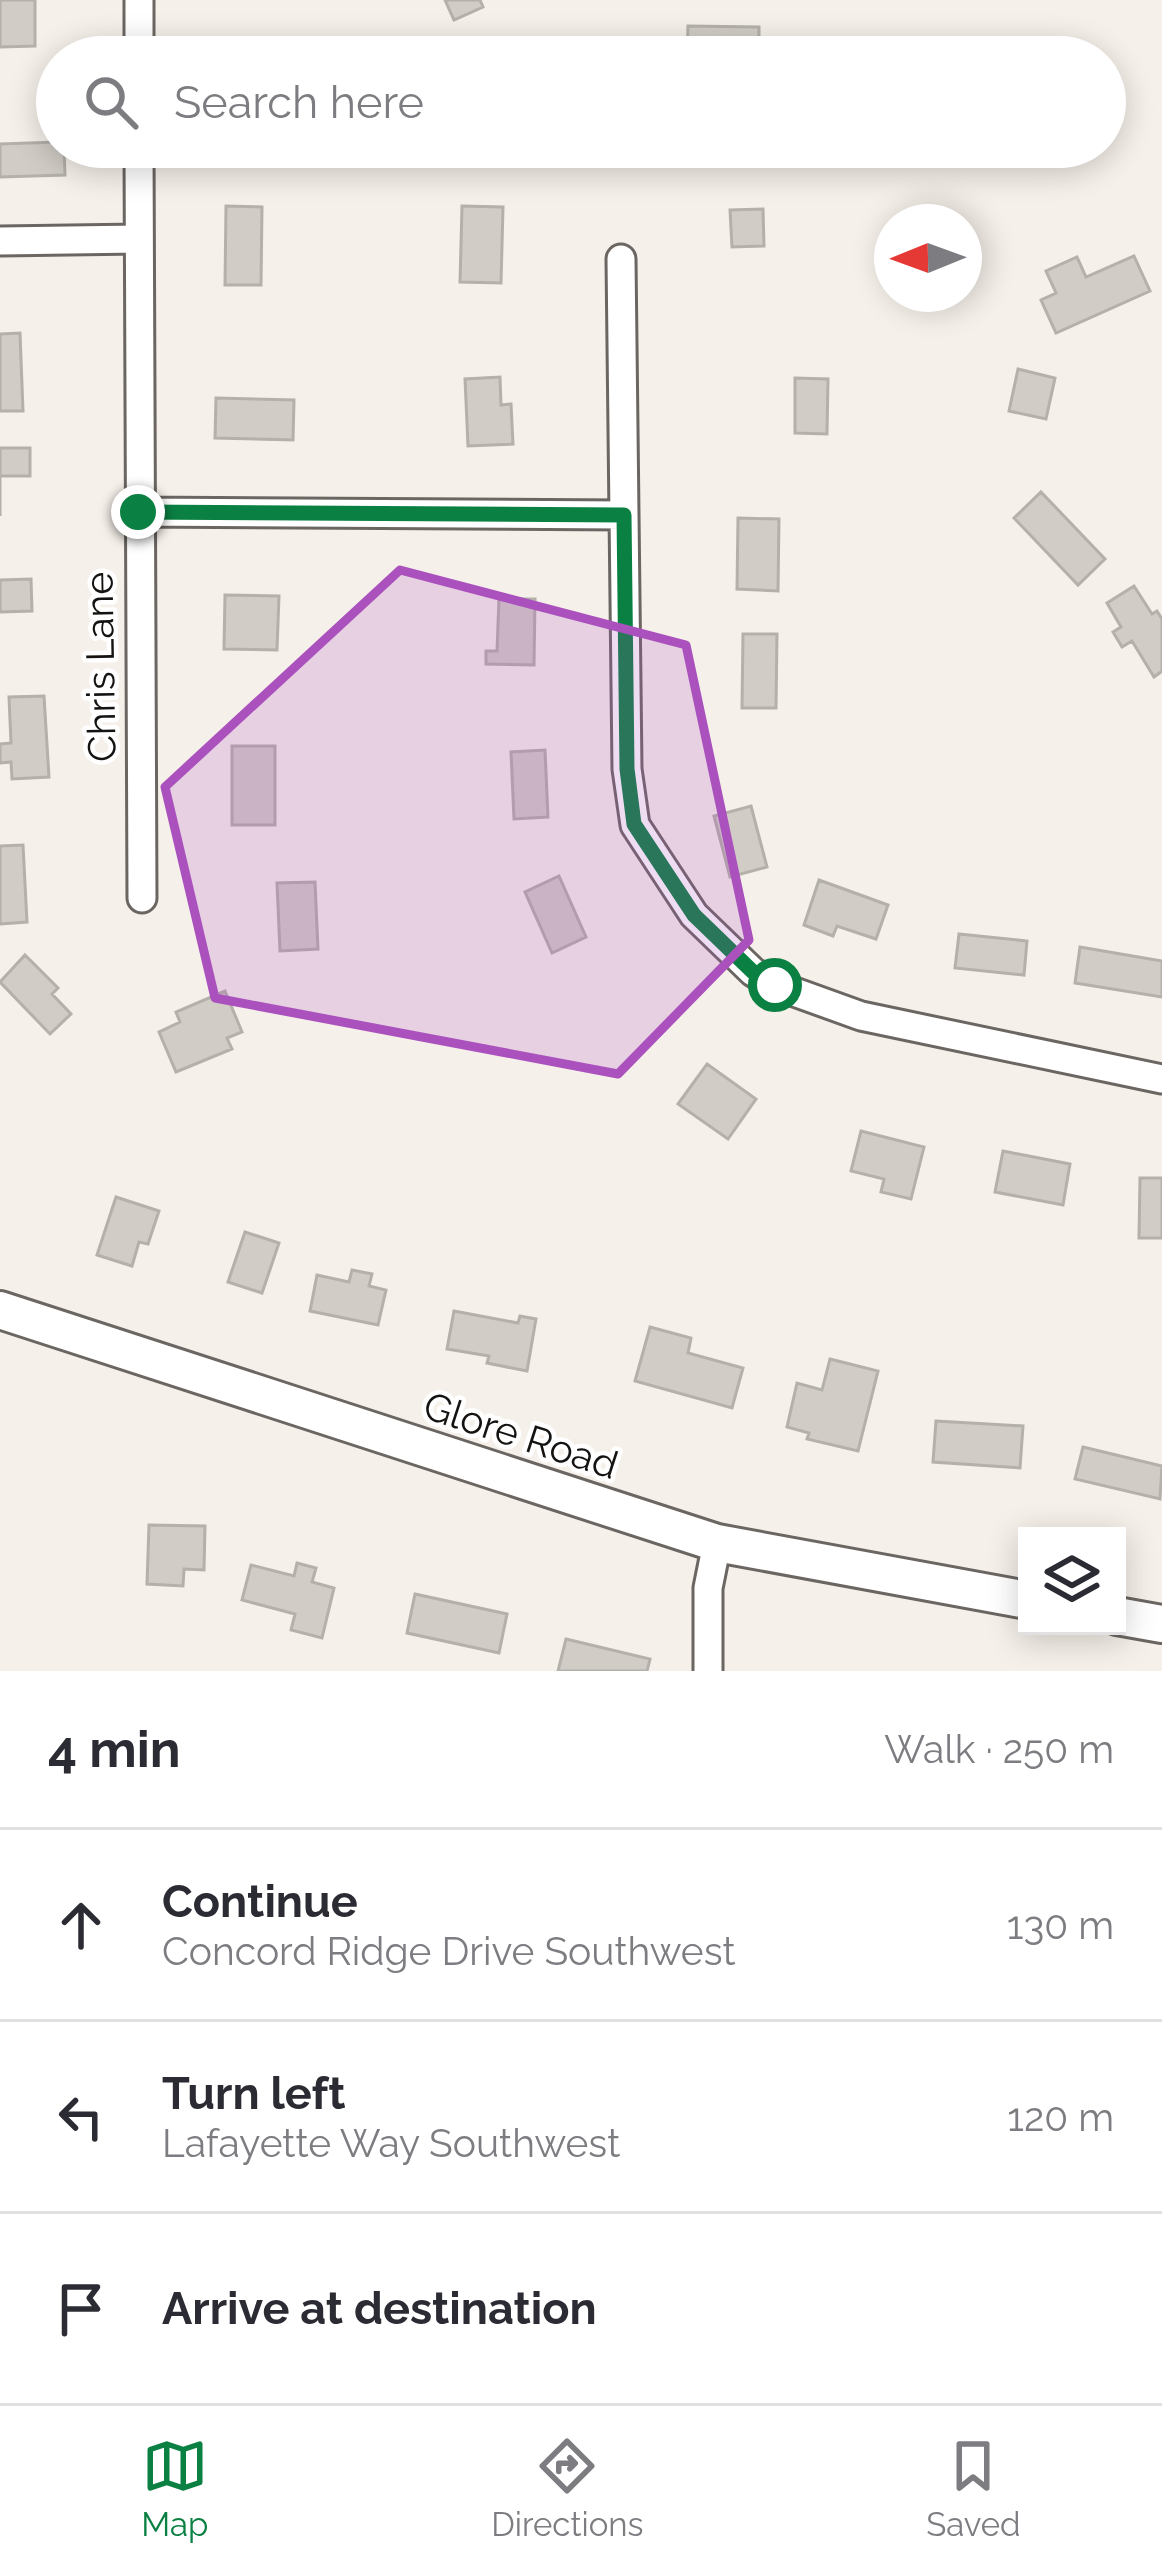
<!DOCTYPE html>
<html lang="en">
<head>
<meta charset="utf-8">
<style>
	body { margin:0; font-family:Raleway,sans-serif; background:#f2f2f3; color:#2b2b33 }
	.controls { position:absolute; right:36px; bottom:36px; display:grid; overflow:hidden; border-radius:0px; box-shadow:0 6px 30px #0003 }
	.controls button { width:108px; height:108px; display:grid; place-items:center; padding:0; border:0; border-bottom:3px solid #e1e1e2; background:#fff; color:#2b2b33; font:60px sans-serif }
	.compass { position:absolute; left:874px; top:204px; width:108px; height:108px; border-radius:50%; background:#fff; box-shadow:0 6px 30px #0003; rotate:269deg }
	.stop { position:absolute; width:36px; height:36px; margin:-27px; border:9px solid #0b8043; border-radius:50%; background:#fff }
	.stop.end { background:#0b8043; border-color:#fff; box-shadow:0 3px 12px #0008 }
	.list { margin:0; padding:0; list-style:none }
	h2 { display:flex; justify-content:space-between; align-items:center; height:156px; margin:0; padding:0 48px; font-size:51px }
	h2 small { font-size:39px; font-weight:400; color:#7c7c81 }
	.list li { display:grid; grid-template-columns:78px 1fr auto; gap:36px; align-items:center; box-sizing:border-box; height:192px; padding:0 48px; border-top:3px solid #e1e1e2 }
	.list b { display:block; font-size:45px; white-space:nowrap }
	.list p { margin:0; font-size:39px; white-space:nowrap; color:#7c7c81 }
	.list em { font-size:39px; font-style:normal; color:#7c7c81 }
	.icon { flex:none; width:66px; height:66px; fill:none; stroke:currentColor; stroke-width:2; stroke-linecap:round; stroke-linejoin:round }
	.map { position:relative; flex:none; width:1162px; height:1671px; overflow:hidden }
	.search { position:absolute; background:#fff; box-shadow:0 6px 30px #0003; left:36px; right:36px; top:36px; height:132px; display:flex; align-items:center; gap:30px; box-sizing:border-box; padding:0 42px; border-radius:66px; color:#7c7c81; font-size:45px }
	.sheet { height:732px; background:#fff }
	nav { display:flex; justify-content:space-around; align-items:center; box-sizing:border-box; height:168px; border-top:3px solid #e1e1e2; background:#fff; font-size:33px; color:#7c7c81 }
	nav a { display:grid; justify-items:center; gap:6px }
	nav .on { color:#0b8043 }
	.map>svg:first-child { display:block }
	.building { fill:#d1ccc6; stroke:#b4b0aa; stroke-width:3 }
	.lines { fill:none; stroke-linecap:round; stroke-linejoin:round }
	.minor-casing { stroke:#6c6662; stroke-width:33 }
	.tertiary-casing { stroke:#6c6662; stroke-width:42 }
	.minor { stroke:#fff; stroke-width:27 }
	.tertiary { stroke:#fff; stroke-width:36 }
	.route { stroke:#0b8043; stroke-width:15 }
	.marked { fill:#aa51bd; fill-opacity:0.2; stroke:#aa51bd; stroke-width:9; stroke-linejoin:round }
	.labels { text-anchor:middle; dominant-baseline:central; stroke-width:9; stroke-linejoin:round; paint-order:stroke }
	.street-label { font-size:39px; fill:#151311; stroke:#fff }
</style>
</head>
<body>
<div class="map">
<svg width="1162" height="1671" viewBox="0 0 1162 1671">
	<rect width="100%" height="100%" fill="#f6f0ea"/>
	<!-- building -->
	<path class="building" d="M 0,0 L 35,0 L 35,46 L 0,47 Z
		M 445,0 L 480,0 L 483,7 L 454,20 Z
		M 688,26 L 759,27 L 759,57 L 687,57 Z
		M 533,44 L 581,57 L 530,57 Z
		M 57,142 L 57,147 L 64,147 L 65,175 L 0,177 L 0,144 Z
		M 226,206 L 262,207 L 261,285 L 225,285 Z
		M 462,206 L 503,207 L 501,283 L 460,282 Z
		M 763,209 L 764,246 L 732,247 L 730,210 Z
		M 1134,256 L 1150,291 L 1056,333 L 1041,300 L 1056,293 L 1046,271 L 1077,257 L 1086,277 Z
		M 20,333 L 23,411 L 0,411 L 0,334 Z
		M 1018,369 L 1055,378 L 1046,419 L 1009,411 Z
		M 500,377 L 501,405 L 511,404 L 513,444 L 468,446 L 465,379 Z
		M 795,378 L 828,379 L 827,434 L 795,433 Z
		M 216,398 L 294,400 L 293,440 L 215,438 Z
		M 0,448 L 30,448 L 30,476 L 0,476 L 0,516 Z
		M 1041,492 L 1105,559 L 1078,585 L 1014,518 Z
		M 738,518 L 779,519 L 778,591 L 737,589 Z
		M 31,579 L 32,611 L 0,612 L 0,580 Z
		M 1134,586 L 1152,614 L 1157,611 L 1162,619 L 1162,671 L 1154,677 L 1132,641 L 1122,647 L 1113,632 L 1121,627 L 1107,603 Z
		M 225,595 L 279,596 L 277,650 L 224,649 Z
		M 499,599 L 535,599 L 534,665 L 486,664 L 486,651 L 497,651 Z
		M 743,634 L 777,634 L 776,708 L 742,708 Z
		M 44,696 L 49,777 L 12,779 L 11,762 L 0,763 L 0,744 L 11,743 L 9,697 Z
		M 232,746 L 275,746 L 275,825 L 232,825 Z
		M 545,750 L 548,817 L 514,819 L 511,752 Z
		M 751,806 L 767,867 L 730,877 L 714,816 Z
		M 23,845 L 27,922 L 0,924 L 0,846 Z
		M 559,876 L 586,937 L 552,953 L 525,892 Z
		M 819,880 L 888,905 L 876,939 L 837,926 L 833,936 L 804,925 Z
		M 315,882 L 318,949 L 280,951 L 277,883 Z
		M 959,934 L 1027,941 L 1024,975 L 955,968 Z
		M 1080,947 L 1162,961 L 1162,997 L 1075,983 Z
		M 25,955 L 58,988 L 52,994 L 71,1014 L 50,1034 L 0,982 Z
		M 225,991 L 242,1032 L 227,1038 L 232,1049 L 176,1072 L 159,1032 L 180,1022 L 176,1012 Z
		M 707,1064 L 756,1099 L 728,1139 L 678,1104 Z
		M 861,1131 L 924,1147 L 911,1199 L 881,1192 L 884,1179 L 851,1171 Z
		M 1003,1151 L 1070,1164 L 1063,1205 L 995,1192 Z
		M 1140,1178 L 1162,1178 L 1162,1238 L 1139,1238 Z
		M 116,1197 L 159,1211 L 148,1244 L 139,1242 L 132,1266 L 97,1255 Z
		M 245,1232 L 279,1243 L 262,1293 L 228,1282 Z
		M 352,1270 L 372,1274 L 369,1286 L 386,1290 L 378,1325 L 310,1311 L 317,1275 L 349,1282 Z
		M 454,1311 L 518,1323 L 520,1316 L 536,1319 L 527,1371 L 487,1363 L 489,1356 L 447,1349 Z
		M 650,1327 L 691,1338 L 688,1353 L 743,1368 L 732,1408 L 635,1381 Z
		M 830,1359 L 878,1371 L 858,1451 L 807,1439 L 809,1433 L 787,1427 L 797,1383 L 822,1390 Z
		M 936,1421 L 1023,1426 L 1020,1468 L 933,1462 Z
		M 1083,1447 L 1162,1466 L 1160,1499 L 1075,1479 Z
		M 149,1525 L 205,1526 L 204,1570 L 184,1569 L 183,1586 L 147,1584 Z
		M 297,1563 L 316,1568 L 312,1582 L 334,1588 L 322,1638 L 291,1630 L 295,1614 L 242,1600 L 251,1565 L 294,1576 Z
		M 415,1594 L 507,1614 L 499,1653 L 407,1633 Z
		M 566,1639 L 650,1659 L 647,1671 L 558,1671 Z"/>
	<g class="lines">
		<defs>
			<path id="minor" d="M 139,0 L 139,57
				M 139,147 L 142,898
				M 0,241 L 139,239
				M 621,259 L 627,769 L 635,825 L 694,915 L 753,972 L 775,985 L 861,1016 L 1162,1079
				M 138,512 L 624,515
				M 708,1671 L 708,1588 L 717,1543"/>
			<path id="tertiary" d="M 0,1310 L 717,1543 L 1027,1600
				M 1117,1616 L 1162,1624"/>
		</defs>
		<!-- minor casing -->
		<use href="#minor" class="minor-casing"/>
		<!-- tertiary casing -->
		<use href="#tertiary" class="tertiary-casing"/>
		<!-- minor -->
		<use href="#minor" class="minor"/>
		<!-- tertiary -->
		<use href="#tertiary" class="tertiary"/>
	</g>
	<g class="lines">
		<!-- route -->
		<path class="route" d="M 138,512 L 624,515 L 627,769 L 634,824 L 694,915 L 753,972 L 775,985"/>
	</g>
	<!-- marked area -->
	<path class="marked" d="M 400,570 L 686,645 L 749,940 L 618,1074 L 215,998 L 165,787 Z"/>
	<g class="labels">
		<!-- street labels -->
		<g class="street-label">
			<text transform="translate(100 667) rotate(-91)">Chris Lane</text>
			<text transform="translate(521 1435) rotate(18)">Glore Road</text>
		</g>
	</g>
</svg>
<div class="controls">
<button><svg class="icon" aria-label="layers" viewBox="0 0 24 24"><path d="M12 4l9 5-9 5-9-5zM3 14l9 5 9-5"/></svg></button>
</div>
<svg class="compass" viewBox="-18 -18 36 36"><path d="M0-13l5 13h-10z" fill="#e53935"/><path d="M0 13l5-13h-10z" fill="#7c7c81"/></svg>
<div class="stop" style="left:775px;top:985px"></div>
<div class="stop end" style="left:138px;top:512px"></div>
<div class="search"><svg class="icon" aria-label="search" viewBox="0 0 24 24"><circle cx="10" cy="10" r="6"/><path d="M15 15l6 6"/></svg>Search here</div>
</div>
<section class="sheet">
<h2>4 min<small>Walk · 250 m</small></h2>
<ul class="list">
<li><svg class="icon" aria-label="ahead" viewBox="0 0 24 24"><path d="M12 20V5M6 11l6-6 6 6"/></svg><div><b>Continue</b><p>Concord Ridge Drive Southwest</p></div><em>130 m</em></li>
<li><svg class="icon" aria-label="left" viewBox="0 0 24 24"><path d="M17 20v-9H6M10 6l-5 5 5 5"/></svg><div><b>Turn left</b><p>Lafayette Way Southwest</p></div><em>120 m</em></li>
<li><svg class="icon" aria-label="arrive" viewBox="0 0 24 24"><path d="M6 21V4h12l-3 4 3 4H6"/></svg><div><b>Arrive at destination</b></div></li>
</ul>
</section>
<nav>
<a class="on"><svg class="icon" aria-label="map" viewBox="0 0 24 24"><path d="M3 6l6-2 6 2 6-2v14l-6 2-6-2-6 2zM9 4v14M15 6v14"/></svg>Map</a>
<a><svg class="icon" aria-label="directions" viewBox="0 0 24 24"><path d="M12 3l9 9-9 9-9-9zM9 14v-3h6M13 9l2 2-2 2"/></svg>Directions</a>
<a><svg class="icon" aria-label="saved" viewBox="0 0 24 24"><path d="M7 4h10v16l-5-4-5 4z"/></svg>Saved</a>
</nav>
</body>
</html>
